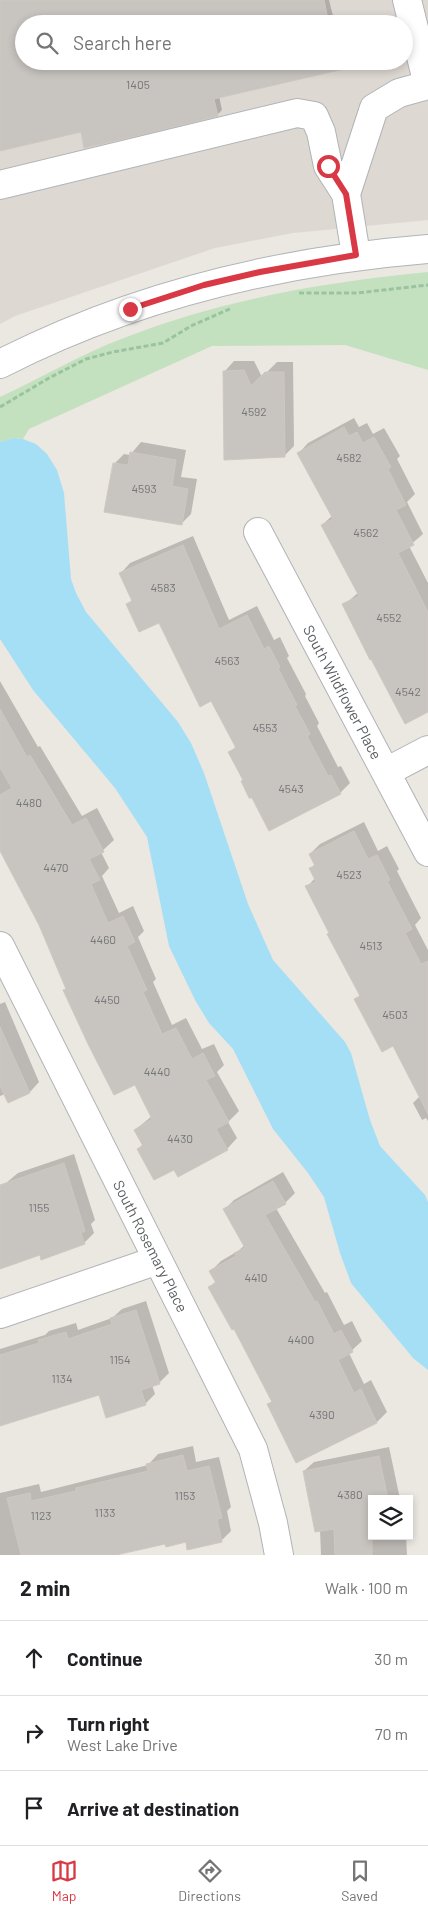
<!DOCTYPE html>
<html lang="en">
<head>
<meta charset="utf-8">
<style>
	body { margin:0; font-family:Barlow,sans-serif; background:#f6f6f6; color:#202124 }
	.controls { position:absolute; right:15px; bottom:15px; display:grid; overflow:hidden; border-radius:0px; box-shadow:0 2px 8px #0003 }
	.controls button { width:45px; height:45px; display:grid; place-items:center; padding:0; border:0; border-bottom:1px solid #e0e0e0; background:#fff; color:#202124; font:25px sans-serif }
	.stop { position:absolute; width:15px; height:15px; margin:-11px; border:4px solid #d83944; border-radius:50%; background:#fff }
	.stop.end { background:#d83944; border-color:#fff; box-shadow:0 1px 5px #0008 }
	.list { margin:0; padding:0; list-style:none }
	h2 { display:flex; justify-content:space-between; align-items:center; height:65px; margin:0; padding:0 20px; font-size:21px }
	h2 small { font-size:16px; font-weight:400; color:#757577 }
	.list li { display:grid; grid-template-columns:32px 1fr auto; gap:15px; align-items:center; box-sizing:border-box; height:75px; padding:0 20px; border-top:1px solid #e0e0e0 }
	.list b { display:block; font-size:19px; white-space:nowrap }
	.list p { margin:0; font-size:16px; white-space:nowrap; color:#757577 }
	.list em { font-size:16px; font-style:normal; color:#757577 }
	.icon { flex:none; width:28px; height:28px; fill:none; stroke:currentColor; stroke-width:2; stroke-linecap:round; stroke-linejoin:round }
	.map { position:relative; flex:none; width:428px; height:1555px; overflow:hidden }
	.search { position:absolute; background:#fff; box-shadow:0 2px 8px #0003; left:15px; right:15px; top:15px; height:55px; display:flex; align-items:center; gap:12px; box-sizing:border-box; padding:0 18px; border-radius:28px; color:#757577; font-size:19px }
	.sheet { height:290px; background:#fff }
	nav { display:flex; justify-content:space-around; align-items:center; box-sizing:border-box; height:70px; border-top:1px solid #e0e0e0; background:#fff; font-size:14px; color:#757577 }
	nav a { display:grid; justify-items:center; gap:2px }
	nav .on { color:#d83944 }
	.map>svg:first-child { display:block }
	.education { fill:#ddd8d2; fill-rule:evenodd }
	.green { fill:#c4e1bf }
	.water { fill:#a5dff6 }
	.shadow { fill:#0003 }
	.building { fill:#c8c4c0; stroke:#cfc8c0 }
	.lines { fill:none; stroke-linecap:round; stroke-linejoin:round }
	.minor-casing { stroke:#b1b4b7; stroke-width:30 }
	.path { stroke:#9ac3a0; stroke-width:3; stroke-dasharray:5 2.5; stroke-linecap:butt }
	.minor { stroke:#fff; stroke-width:28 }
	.route { stroke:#d83944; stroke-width:6 }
	.labels { text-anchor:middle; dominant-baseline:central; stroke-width:4; stroke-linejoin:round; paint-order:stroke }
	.number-label { font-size:12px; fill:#757778 }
	.street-label { font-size:15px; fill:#595d60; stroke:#fff }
</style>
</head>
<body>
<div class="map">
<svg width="428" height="1555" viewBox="0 0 428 1555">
	<rect width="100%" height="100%" fill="#ebe7e1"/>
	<!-- education -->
	<path class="education" d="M 0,0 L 428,0 L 428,220 L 293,233 L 215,248 L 15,316 L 0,324 ZM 24,24 L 404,24 L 404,61 L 24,61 Z"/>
	<!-- green -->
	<path class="green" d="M 428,272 L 428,370 L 345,345 L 212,346 L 29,429 L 23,439 L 14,438 L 0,442 L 0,397 C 41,378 81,354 124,338 C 221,300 324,282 428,272 Z"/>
	<!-- water -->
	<path class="water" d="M 14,438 L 23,439 L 36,444 L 47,454 L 57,470 L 64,493 L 71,579 L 76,593 L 86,612 L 178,722 L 191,743 L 204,773 L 248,904 L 273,960 L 345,1042 L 351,1053 L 370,1120 L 380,1146 L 425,1195 L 428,1202 L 428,1370 L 413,1358 L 351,1283 L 340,1253 L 324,1197 L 308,1173 L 273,1129 L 233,1049 L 209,1023 L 195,1000 L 169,946 L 147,837 L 115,788 L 33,690 L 0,639 L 0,442 Z"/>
	<!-- shadow -->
	<path class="shadow" d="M 0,0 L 329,0 L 335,24 L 24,24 L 24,61 L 378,61 L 351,68 L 351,66 L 219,96 L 222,110 L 217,115 L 82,131 L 0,150 Z
		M 234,361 L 254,361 L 262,377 L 277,362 L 293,362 L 294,446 L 284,456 L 225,371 Z
		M 354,418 L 359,427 L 367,423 L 373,434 L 384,428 L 400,456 L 397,459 L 415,494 L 407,502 L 423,534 L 409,546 L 428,583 L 428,711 L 344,605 L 359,592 L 322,525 L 333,515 L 299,453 L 308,443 Z
		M 141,442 L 186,450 L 181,477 L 197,479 L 191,514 L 181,524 L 114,464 L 124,454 L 130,455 Z
		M 193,536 L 229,620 L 257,606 L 274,640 L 280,637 L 289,656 L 287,658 L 306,694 L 305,696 L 319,723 L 317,726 L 338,767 L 341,766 L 350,783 L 340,793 L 244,780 L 230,753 L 236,746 L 212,699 L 160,621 L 128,604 L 132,600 L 121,573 L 130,563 Z
		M 0,681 L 38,747 L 40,746 L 82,816 L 97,808 L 114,840 L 101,852 L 109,868 L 102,876 L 119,913 L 133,906 L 144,931 L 138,937 L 156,979 L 153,982 L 172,1025 L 186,1018 L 202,1049 L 214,1044 L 224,1065 L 217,1072 L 239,1111 L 228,1122 L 237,1138 L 227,1149 L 175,1168 L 138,1149 L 143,1144 L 135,1130 L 152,1116 L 135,1083 L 67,988 L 40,925 L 0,848 Z
		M 364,822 L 378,851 L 387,846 L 399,869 L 397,871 L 421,918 L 415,925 L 428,950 L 428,1121 L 426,1118 L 422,1120 L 413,1103 L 420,1096 L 393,1045 L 356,999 L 361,995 L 307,887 L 315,878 L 311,868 L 315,864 L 310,854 L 320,844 Z
		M 5,1002 L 39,1082 L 30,1092 L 9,1102 L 5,1094 L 0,1096 L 0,1004 Z
		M 74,1154 L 95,1220 L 91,1224 L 94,1233 L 84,1243 L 41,1254 L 0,1267 L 0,1188 L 18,1173 Z
		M 283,1172 L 295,1193 L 285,1203 L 276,1208 L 325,1293 L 327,1292 L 344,1325 L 352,1321 L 362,1341 L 349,1353 L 364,1384 L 371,1380 L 387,1412 L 377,1422 L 297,1461 L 269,1405 L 272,1401 L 234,1327 L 210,1287 L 216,1281 L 211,1271 L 221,1261 L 238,1251 L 245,1245 L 225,1209 L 234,1200 Z
		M 146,1301 L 169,1373 L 160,1382 L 152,1385 L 155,1394 L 145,1404 L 99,1393 L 2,1424 L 0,1426 L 0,1349 L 45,1335 L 49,1331 L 76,1323 L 78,1330 L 112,1318 L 122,1309 Z
		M 193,1446 L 196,1462 L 219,1457 L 231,1507 L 227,1511 L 231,1531 L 221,1541 L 166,1542 L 113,1555 L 0,1555 L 0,1493 L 39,1484 L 41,1492 L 148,1465 L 158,1454 Z
		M 389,1447 L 400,1499 L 372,1499 L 372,1536 L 406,1536 L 407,1555 L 321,1555 L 320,1530 L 304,1471 L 314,1462 Z"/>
	<!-- building -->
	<path class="building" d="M 0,0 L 324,0 L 329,24 L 24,24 L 24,61 L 343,61 L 344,69 L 214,99 L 218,116 L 154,132 L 84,148 L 81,132 L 0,151 Z
		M 244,370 L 251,386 L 265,372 L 284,372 L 285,457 L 224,460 L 223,371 Z
		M 344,427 L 349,436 L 357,432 L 363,443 L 374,437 L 391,467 L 388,469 L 406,505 L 396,510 L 414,545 L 398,553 L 428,612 L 428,712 L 405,724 L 371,659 L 370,660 L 342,604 L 359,596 L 321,525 L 333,519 L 297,453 Z
		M 130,452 L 176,460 L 172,486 L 188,489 L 182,525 L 104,512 L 113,463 L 128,465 Z
		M 183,545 L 219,629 L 247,615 L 264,649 L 269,646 L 280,667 L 278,668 L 297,705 L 295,706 L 310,734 L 307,736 L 328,776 L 331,775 L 341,794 L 269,831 L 252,798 L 249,798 L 241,781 L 243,780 L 228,752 L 236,748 L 211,701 L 200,707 L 159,623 L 139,632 L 126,604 L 132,601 L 119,573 Z
		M 0,709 L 27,757 L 30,755 L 72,825 L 86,818 L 104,852 L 89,859 L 100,880 L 91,884 L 108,923 L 123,916 L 135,942 L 127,946 L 147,990 L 143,992 L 162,1034 L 176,1028 L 192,1059 L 203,1053 L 215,1076 L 206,1080 L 229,1122 L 216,1129 L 228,1150 L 178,1177 L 174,1170 L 154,1180 L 137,1149 L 143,1146 L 134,1130 L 152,1119 L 135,1085 L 114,1095 L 88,1044 L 63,990 L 66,989 L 39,925 L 0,851 L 0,795 L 12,788 L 0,768 Z
		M 354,831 L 368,859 L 377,855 L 390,880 L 387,881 L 412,929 L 405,933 L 421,964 L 428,961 L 428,1114 L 393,1046 L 382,1052 L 354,999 L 360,996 L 327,934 L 329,933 L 305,886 L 316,882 L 309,868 L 315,866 L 309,854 Z
		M 0,1027 L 30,1093 L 8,1103 L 0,1086 Z
		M 64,1163 L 85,1231 L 81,1233 L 85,1244 L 41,1260 L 40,1255 L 0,1269 L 0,1185 Z
		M 273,1181 L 286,1204 L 265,1215 L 315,1302 L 317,1301 L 334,1334 L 341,1330 L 353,1352 L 338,1360 L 354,1393 L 361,1389 L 377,1423 L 296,1463 L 267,1404 L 272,1402 L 234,1329 L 232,1330 L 208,1287 L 216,1283 L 209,1271 L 236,1256 L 234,1253 L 245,1248 L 223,1209 Z
		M 136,1310 L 160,1384 L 141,1390 L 146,1405 L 106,1418 L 99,1395 L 0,1426 L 0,1355 L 39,1343 L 38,1340 L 66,1332 L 68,1339 L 112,1324 L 110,1318 Z
		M 183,1455 L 187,1471 L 209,1466 L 222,1518 L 217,1519 L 222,1542 L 187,1550 L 186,1542 L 166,1547 L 165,1544 L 116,1555 L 21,1555 L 7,1498 L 30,1493 L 31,1501 L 76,1491 L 76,1488 L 148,1471 L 146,1464 Z
		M 379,1456 L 388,1499 L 372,1499 L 372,1555 L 335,1555 L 334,1529 L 315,1532 L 303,1471 Z"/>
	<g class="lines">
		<defs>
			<path id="minor" d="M 407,0 L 428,85
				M 0,185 L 297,113 L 314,116 L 321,132 L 328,166 L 346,194
				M 356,255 L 346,194 L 374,108 L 399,93 L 428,85
				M 0,364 C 135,295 278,261 428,249
				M 258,532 L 428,852
				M 386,772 L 428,750
				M 0,946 L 253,1449 L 273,1523 L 279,1555
				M 0,1314 L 158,1260"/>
		</defs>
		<!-- minor casing -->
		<use href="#minor" class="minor-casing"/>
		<!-- path -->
		<path class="path" d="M 299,293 L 357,293 L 428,285
			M 0,407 L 49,378 L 86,359 L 113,352 L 163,343 L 191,326 L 232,308"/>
		<!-- minor -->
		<use href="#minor" class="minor"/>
	</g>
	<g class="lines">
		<!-- route -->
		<path class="route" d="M 130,309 L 204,285 L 260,272 L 356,255 L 346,194 L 328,166"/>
	</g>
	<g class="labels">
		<!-- number labels -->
		<g class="number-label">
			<text x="138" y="84">1405</text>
			<text x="254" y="411">4592</text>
			<text x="349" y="457">4582</text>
			<text x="144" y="488">4593</text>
			<text x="366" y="532">4562</text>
			<text x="163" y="587">4583</text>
			<text x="389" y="617">4552</text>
			<text x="227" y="660">4563</text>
			<text x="408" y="691">4542</text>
			<text x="265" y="727">4553</text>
			<text x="291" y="788">4543</text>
			<text x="29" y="802">4480</text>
			<text x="56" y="867">4470</text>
			<text x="349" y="874">4523</text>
			<text x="103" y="939">4460</text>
			<text x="371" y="945">4513</text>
			<text x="107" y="999">4450</text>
			<text x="395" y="1014">4503</text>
			<text x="157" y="1071">4440</text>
			<text x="180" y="1138">4430</text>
			<text x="39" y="1207">1155</text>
			<text x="256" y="1277">4410</text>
			<text x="301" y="1339">4400</text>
			<text x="120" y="1359">1154</text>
			<text x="62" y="1378">1134</text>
			<text x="322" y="1414">4390</text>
			<text x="350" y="1494">4380</text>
			<text x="185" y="1495">1153</text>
			<text x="105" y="1512">1133</text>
			<text x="41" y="1515">1123</text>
		</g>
		<!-- street labels -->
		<g class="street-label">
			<text transform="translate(343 692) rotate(62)">South Wildflower Place</text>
			<text transform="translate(151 1246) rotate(63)">South Rosemary Place</text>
		</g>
	</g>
</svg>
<div class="controls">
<button><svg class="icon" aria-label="layers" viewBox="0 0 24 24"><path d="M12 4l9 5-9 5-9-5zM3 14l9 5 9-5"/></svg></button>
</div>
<div class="stop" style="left:328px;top:166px"></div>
<div class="stop end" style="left:130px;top:309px"></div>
<div class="search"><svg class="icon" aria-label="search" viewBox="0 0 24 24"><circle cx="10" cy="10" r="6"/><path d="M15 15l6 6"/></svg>Search here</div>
</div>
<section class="sheet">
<h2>2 min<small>Walk · 100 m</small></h2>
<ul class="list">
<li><svg class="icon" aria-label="ahead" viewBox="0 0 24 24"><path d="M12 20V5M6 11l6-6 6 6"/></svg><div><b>Continue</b></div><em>30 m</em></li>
<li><svg class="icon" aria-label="right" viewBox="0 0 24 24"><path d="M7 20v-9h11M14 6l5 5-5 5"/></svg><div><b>Turn right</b><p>West Lake Drive</p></div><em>70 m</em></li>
<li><svg class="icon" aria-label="arrive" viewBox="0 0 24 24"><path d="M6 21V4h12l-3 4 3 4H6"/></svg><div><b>Arrive at destination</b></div></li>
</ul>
</section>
<nav>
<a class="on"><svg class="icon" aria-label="map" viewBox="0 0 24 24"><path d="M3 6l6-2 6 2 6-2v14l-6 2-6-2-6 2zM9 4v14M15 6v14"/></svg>Map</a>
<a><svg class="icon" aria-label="directions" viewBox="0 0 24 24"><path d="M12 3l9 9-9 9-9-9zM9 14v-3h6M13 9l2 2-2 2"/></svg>Directions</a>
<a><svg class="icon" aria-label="saved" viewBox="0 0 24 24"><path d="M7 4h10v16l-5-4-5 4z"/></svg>Saved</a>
</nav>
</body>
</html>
